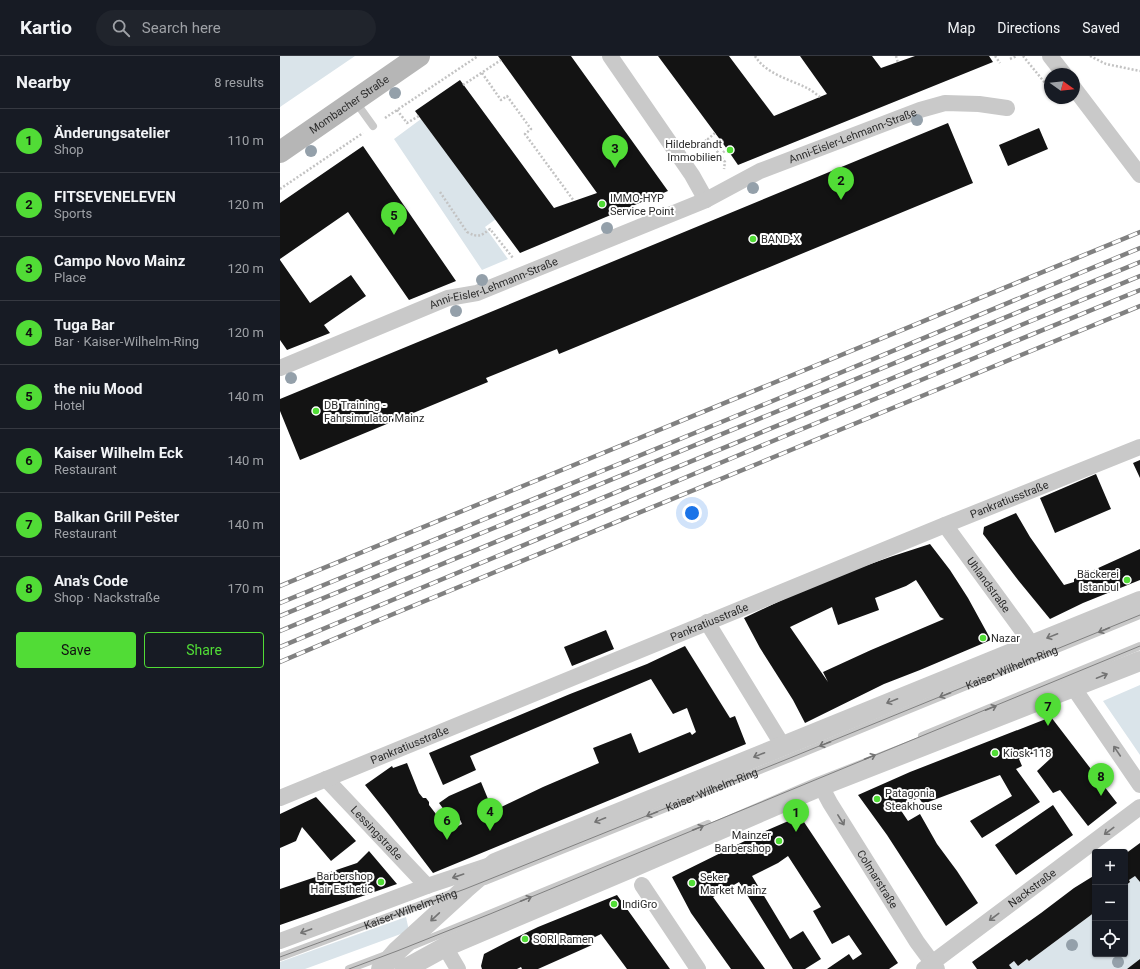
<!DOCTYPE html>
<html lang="en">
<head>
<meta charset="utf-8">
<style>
	body { margin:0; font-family:Roboto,sans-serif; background:#20242c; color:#f1f3f6 }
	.controls { position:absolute; right:12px; bottom:12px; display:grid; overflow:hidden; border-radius:4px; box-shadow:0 1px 3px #0004 }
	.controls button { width:36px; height:36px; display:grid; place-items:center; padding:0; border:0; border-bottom:1px solid #363941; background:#171b24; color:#f1f3f6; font:20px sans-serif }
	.compass { position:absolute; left:764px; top:12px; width:36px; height:36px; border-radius:50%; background:#171b24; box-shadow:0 1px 3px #0004; rotate:105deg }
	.you { position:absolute; left:412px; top:457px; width:14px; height:14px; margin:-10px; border:3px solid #fff; border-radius:50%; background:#1a73e8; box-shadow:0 0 0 6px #1a73e833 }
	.badge { display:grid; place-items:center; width:26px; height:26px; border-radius:50%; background:#51dc36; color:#111; font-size:13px; font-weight:700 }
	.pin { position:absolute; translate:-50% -33px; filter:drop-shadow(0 1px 2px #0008) }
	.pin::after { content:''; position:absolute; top:21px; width:14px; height:12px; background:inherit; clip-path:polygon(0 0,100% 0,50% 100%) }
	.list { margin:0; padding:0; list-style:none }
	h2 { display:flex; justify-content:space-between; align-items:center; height:52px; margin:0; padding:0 16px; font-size:17px }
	h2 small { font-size:13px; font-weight:400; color:#9ea1a6 }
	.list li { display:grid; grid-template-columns:26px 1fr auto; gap:12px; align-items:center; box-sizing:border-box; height:64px; padding:0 16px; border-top:1px solid #363941 }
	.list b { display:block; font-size:15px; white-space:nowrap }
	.list p { margin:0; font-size:13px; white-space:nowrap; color:#9ea1a6 }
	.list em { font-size:13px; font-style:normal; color:#9ea1a6 }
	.actions { display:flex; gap:8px; padding:12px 16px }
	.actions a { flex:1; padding:9px 0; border:1px solid #51dc36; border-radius:4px; text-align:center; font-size:14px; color:#51dc36 }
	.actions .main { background:#51dc36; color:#111 }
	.icon { flex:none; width:22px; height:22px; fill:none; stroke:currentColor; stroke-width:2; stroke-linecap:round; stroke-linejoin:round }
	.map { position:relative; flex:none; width:860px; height:913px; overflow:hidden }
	header { display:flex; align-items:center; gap:24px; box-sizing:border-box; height:56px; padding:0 20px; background:#171b24; border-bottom:1px solid #363941 }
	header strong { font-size:19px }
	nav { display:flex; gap:22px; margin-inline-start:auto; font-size:14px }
	.search { width:280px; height:36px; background:#20242c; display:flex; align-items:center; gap:10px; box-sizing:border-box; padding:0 14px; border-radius:22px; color:#9ea1a6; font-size:15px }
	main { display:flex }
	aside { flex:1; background:#171b24 }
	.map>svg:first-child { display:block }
	.green { fill:#dae4ea }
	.building { fill:#131313; fill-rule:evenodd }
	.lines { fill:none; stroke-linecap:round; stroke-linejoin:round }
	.path { stroke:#c3c3c3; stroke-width:2.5; stroke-dasharray:2 2; stroke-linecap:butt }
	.service { stroke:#c9c9c9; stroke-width:8 }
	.minor { stroke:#c9c9c9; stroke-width:16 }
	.tertiary { stroke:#c9c9c9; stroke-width:20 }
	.secondary { stroke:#b6b6b6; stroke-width:22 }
	.tram { stroke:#818181; stroke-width:1 }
	.rail-casing { stroke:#818181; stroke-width:4.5 }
	.rail { stroke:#fff; stroke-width:3; stroke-dasharray:9; stroke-linecap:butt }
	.tree { fill:#94a0aa }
	.oneway { stroke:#737373 }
	.poi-dot { fill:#51dc36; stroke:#fff; stroke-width:1.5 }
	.labels { text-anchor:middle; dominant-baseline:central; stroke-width:4; stroke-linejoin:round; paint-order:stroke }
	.street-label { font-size:11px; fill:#2c2c2c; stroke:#fff }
	.poi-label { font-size:11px; fill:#2c2c2c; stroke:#fff; text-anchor:start }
</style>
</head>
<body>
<header>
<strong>Kartio</strong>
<div class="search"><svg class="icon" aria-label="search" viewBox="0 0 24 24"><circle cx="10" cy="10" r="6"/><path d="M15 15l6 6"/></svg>Search here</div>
<nav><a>Map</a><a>Directions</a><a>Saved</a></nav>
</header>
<main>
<aside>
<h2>Nearby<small>8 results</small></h2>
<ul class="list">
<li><span class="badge">1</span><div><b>Änderungsatelier</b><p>Shop</p></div><em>110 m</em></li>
<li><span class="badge">2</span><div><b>FITSEVENELEVEN</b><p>Sports</p></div><em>120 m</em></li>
<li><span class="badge">3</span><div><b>Campo Novo Mainz</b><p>Place</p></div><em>120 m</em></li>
<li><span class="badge">4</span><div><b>Tuga Bar</b><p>Bar · Kaiser-Wilhelm-Ring</p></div><em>120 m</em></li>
<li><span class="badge">5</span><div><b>the niu Mood</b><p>Hotel</p></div><em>140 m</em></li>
<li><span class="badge">6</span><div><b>Kaiser Wilhelm Eck</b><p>Restaurant</p></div><em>140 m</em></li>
<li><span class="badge">7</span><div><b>Balkan Grill Pešter</b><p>Restaurant</p></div><em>140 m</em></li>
<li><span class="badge">8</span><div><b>Ana's Code</b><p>Shop · Nackstraße</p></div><em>170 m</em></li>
</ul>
<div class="actions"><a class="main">Save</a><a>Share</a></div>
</aside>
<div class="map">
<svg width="860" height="913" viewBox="0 0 860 913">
	<rect width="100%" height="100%" fill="#fff"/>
	<!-- green -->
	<path class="green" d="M 0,0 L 75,0 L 0,51 Z
		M 141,63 L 216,163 L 205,171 L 228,203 L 202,214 L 114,83 Z
		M 860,629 L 860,699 L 823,645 Z
		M 855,820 L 860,826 L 860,903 L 847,913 L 732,913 L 729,909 L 734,905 L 738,910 L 747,903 L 749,905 L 815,856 L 815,898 L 845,898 L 845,830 L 850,826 L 849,824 Z
		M 126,861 L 129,875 L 25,913 L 0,913 L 0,906 Z"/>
	<!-- building -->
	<path class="building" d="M 218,0 L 291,0 L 388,135 L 240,197 L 135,55 L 180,24 L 274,152 L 317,137 Z
		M 378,0 L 449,0 L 494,60 L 547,38 L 520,0 L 592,0 L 601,12 L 635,0 L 709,0 L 713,6 L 458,109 L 447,93 Z
		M 668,67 L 693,127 L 279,298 L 277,293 L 206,322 L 208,326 L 20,404 L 0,355 L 0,343 Z
		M 759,72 L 768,93 L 728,110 L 719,89 Z
		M 83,90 L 176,225 L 129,244 L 68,156 L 0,203 L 0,147 Z
		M 0,204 L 30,247 L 71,219 L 86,240 L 44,269 L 50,277 L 7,294 L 0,284 Z
		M 860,404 L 860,422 L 853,407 Z
		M 816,418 L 831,453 L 775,477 L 760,442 Z
		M 736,457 L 750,481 L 784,529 L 794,526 L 794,523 L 860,493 L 860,524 L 803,547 L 770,563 L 738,524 L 703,478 L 704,471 Z
		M 650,488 L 670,514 L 688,542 L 711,584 L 640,614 L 604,628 L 525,667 L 513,644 L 480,592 L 464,562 L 542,525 L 613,500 ZM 636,524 L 660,561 L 664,563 L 591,594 L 543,616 L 548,626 L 510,571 L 552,551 L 558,569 L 599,554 L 595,542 L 626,530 Z
		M 326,574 L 334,593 L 292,610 L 284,591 Z
		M 405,590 L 450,662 L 455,660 L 466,688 L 153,817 L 109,759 L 85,729 L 112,710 L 113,712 L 127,707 L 139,737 L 143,742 L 146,742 L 149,746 L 149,749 L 169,775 L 182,768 L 176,755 L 167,758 L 159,747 L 169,740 L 201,726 L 213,755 L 263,731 L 319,707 L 313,692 L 351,677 L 359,697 L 410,676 L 412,679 L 416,676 L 407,652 L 393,658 L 371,623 L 190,700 L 196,714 L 163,729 L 149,697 L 290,638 L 367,608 Z
		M 771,661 L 837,747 L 808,770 L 780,734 L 773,737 L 757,715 L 770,703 L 762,694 L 739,703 L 742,710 L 736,713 L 760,746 L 702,782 L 690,765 L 732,740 L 720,719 L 643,748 L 639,742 L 618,750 L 628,765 L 640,758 L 657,788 L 677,815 L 698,847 L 666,870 L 607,779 L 578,739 L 630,716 Z
		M 36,741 L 76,785 L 51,805 L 22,771 L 16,785 L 0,792 L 0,758 Z
		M 773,749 L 793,779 L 736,819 L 715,789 Z
		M 520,760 L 618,907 L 609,913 L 547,913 L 569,898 L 573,904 L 582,898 L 569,879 L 552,888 L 533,855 L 541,851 L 508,800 L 498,807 L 472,820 L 510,883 L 523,875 L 541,903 L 525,913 L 513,913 L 459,826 L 433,841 L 485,913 L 451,913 L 411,857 L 392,821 L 483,776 Z
		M 860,787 L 860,826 L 855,820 L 849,824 L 850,826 L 845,830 L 845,798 Z
		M 89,795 L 117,828 L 0,869 L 0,833 L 77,807 Z
		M 815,819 L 815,856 L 749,905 L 747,903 L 738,910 L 734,905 L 729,909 L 732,913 L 697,913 L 692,906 L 761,857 L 794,832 Z
		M 337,839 L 390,913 L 347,913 L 321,878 L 309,884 L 312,889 L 258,913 L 242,913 L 241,911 L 237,913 L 202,913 L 201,910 L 204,898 L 229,885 L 258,871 Z
		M 860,903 L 860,913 L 847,913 Z"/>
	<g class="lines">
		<!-- path -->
		<path class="path" d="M 475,0 C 486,18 509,23 527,32 C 531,34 536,38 540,41
			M 616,0 L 618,7
			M 715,0 L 720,7
			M 743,0 L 770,33
			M 810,0 L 826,8 L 860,15
			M 730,3 L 737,0
			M 202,17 L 221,44 L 227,40 L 251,73 L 245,78 L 294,145
			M 183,29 L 221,4
			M 117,54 L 127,67 L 139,60
			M 105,62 L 198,0
			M 435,77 L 428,83 L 445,106 L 444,113
			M 415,92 L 428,83
			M 440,99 L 447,93
			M 0,133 L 83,77
			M 160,136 L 187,176 C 198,182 201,180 210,173 L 233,202"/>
		<!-- service -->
		<path class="service" d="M 75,45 L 93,70
			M 642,680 L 860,590
			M 205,825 L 510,702 L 860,559
			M 134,889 L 428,768
			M 0,901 L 170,838
			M 69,913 L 106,899"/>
		<!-- minor -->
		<g class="minor">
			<path d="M 330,0 L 412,119 L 426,144"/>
			<path d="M 770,0 L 784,18"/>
			<path d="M 794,32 L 860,119"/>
			<path id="s1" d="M 0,312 L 168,242 L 197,237 L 426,144 L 480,115 L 640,54 L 665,47 L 699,48 L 727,52"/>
			<path id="s2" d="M 665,469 L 744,577 L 751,588"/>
			<path d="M 427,566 L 503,690"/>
			<path d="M 793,631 L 860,729"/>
			<path id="s3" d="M 46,723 L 147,830"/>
			<path id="s4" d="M 541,730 L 550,747 L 637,886 L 657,913"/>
			<path id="s5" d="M 0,742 L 665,469 L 860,391"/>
			<path d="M 362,829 L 418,913"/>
			<path d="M 0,885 L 147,830 L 210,809"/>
			<path d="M 165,891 L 178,913"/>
			<path id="s6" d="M 644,913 L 860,751"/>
		</g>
		<!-- tertiary -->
		<path class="tertiary" d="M 101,913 L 117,895 L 185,833 L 215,807 L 860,545
			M 125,913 L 165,891 L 351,812 L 541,730 L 860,605"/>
		<!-- secondary -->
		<path class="secondary" id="s7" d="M 0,96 L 139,0"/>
		<!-- tram -->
		<g class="tram">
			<path id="s8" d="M 0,901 L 185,833 L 225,817 L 510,702 L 860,559"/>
			<path d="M 69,913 L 117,895 L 210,858 L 860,590"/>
		</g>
		<defs>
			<path id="rail" d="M 0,530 L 860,176
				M 0,547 L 478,351 L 860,192
				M 0,560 L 860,206
				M 0,575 L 860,220
				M 0,591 L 488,387 L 860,234
				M 0,606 L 94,566 L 860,250"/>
		</defs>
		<!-- rail casing -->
		<use href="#rail" class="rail-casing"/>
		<!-- rail -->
		<use href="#rail" class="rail"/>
	</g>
	<!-- trees -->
	<g class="tree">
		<circle cx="115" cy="37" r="6"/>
		<circle cx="637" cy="64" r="6"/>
		<circle cx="31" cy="95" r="6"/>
		<circle cx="473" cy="132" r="6"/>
		<circle cx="327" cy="172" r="6"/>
		<circle cx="202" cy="224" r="6"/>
		<circle cx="176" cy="255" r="6"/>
		<circle cx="11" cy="322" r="6"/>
		<circle cx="792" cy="889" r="6"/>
		<circle cx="838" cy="906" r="6"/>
	</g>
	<!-- one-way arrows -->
	<defs><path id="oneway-shaft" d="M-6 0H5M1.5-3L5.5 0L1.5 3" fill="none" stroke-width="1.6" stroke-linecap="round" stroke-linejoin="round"/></defs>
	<g class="oneway">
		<use href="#oneway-shaft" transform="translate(824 574) rotate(157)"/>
		<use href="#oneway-shaft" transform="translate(772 580) rotate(158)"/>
		<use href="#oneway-shaft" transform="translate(822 620) rotate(-22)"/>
		<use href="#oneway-shaft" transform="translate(665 639) rotate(158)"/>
		<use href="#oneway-shaft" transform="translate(612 645) rotate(158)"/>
		<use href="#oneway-shaft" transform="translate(711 652) rotate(-22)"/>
		<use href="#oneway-shaft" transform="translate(545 688) rotate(158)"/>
		<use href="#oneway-shaft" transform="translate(837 695) rotate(-124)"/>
		<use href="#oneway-shaft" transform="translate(479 699) rotate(158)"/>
		<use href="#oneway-shaft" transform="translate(590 701) rotate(-22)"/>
		<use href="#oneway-shaft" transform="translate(372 758) rotate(158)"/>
		<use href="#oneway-shaft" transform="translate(320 764) rotate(158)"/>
		<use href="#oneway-shaft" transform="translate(561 764) rotate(58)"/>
		<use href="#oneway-shaft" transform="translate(418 772) rotate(-22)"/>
		<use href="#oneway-shaft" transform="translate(829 775) rotate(143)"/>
		<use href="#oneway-shaft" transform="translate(178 820) rotate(161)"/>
		<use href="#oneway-shaft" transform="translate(246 843) rotate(-22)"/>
		<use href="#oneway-shaft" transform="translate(155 861) rotate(137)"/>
		<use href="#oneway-shaft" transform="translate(714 861) rotate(143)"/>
		<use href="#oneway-shaft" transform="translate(26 875) rotate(160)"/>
	</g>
	<!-- markers -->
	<g class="poi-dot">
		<circle cx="450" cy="94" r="4"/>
		<circle cx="322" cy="148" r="4"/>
		<circle cx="473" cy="183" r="4"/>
		<circle cx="36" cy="355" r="4"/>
		<circle cx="847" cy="524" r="4"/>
		<circle cx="703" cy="582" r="4"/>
		<circle cx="715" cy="697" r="4"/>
		<circle cx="597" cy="743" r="4"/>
		<circle cx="499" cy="785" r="4"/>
		<circle cx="101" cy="826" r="4"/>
		<circle cx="412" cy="827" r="4"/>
		<circle cx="334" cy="848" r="4"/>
		<circle cx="245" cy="883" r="4"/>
	</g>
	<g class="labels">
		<!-- street labels -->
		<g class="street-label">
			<text stroke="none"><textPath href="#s7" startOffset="84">Mombacher Straße</textPath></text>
			<text stroke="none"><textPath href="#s1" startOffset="619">Anni-Eisler-Lehmann-Straße</textPath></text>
			<text stroke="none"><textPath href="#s1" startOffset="230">Anni-Eisler-Lehmann-Straße</textPath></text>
			<text stroke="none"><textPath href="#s5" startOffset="788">Pankratiusstraße</textPath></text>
			<text stroke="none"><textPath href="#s2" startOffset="74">Uhlandstraße</textPath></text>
			<text stroke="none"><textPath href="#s5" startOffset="464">Pankratiusstraße</textPath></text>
			<text stroke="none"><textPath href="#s8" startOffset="787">Kaiser-Wilhelm-Ring</textPath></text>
			<text stroke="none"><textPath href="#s5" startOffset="140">Pankratiusstraße</textPath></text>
			<text stroke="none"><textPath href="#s8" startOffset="463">Kaiser-Wilhelm-Ring</textPath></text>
			<text stroke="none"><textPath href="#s3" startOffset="74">Lessingstraße</textPath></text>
			<text stroke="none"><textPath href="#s4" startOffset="109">Colmarstraße</textPath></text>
			<text stroke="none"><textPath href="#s6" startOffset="135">Nackstraße</textPath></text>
			<text stroke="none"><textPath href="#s8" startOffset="139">Kaiser-Wilhelm-Ring</textPath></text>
		</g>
		<!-- poi labels -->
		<g class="poi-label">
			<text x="442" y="88" text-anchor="end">Hildebrandt<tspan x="442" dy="13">Immobilien</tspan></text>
			<text x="330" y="142">IMMO-HYP<tspan x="330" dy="13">Service Point</tspan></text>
			<text x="481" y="183">BAND-X</text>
			<text x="44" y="349">DB Training -<tspan x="44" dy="13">Fahrsimulator Mainz</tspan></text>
			<text x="839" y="518" text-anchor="end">Bäckerei<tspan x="839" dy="13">Istanbul</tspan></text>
			<text x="711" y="582">Nazar</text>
			<text x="723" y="697">Kiosk 118</text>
			<text x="605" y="737">Patagonia<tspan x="605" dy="13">Steakhouse</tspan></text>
			<text x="491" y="779" text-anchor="end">Mainzer<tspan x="491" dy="13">Barbershop</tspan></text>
			<text x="93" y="820" text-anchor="end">Barbershop<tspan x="93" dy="13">Hair Esthetic</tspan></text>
			<text x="420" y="821">Seker<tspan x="420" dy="13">Market Mainz</tspan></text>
			<text x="342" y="848">IndiGro</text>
			<text x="253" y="883">SORI Ramen</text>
		</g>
	</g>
</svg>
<div class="controls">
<button>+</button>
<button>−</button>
<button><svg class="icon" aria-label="locate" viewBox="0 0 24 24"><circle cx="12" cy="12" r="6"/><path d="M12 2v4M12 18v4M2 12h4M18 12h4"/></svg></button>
</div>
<svg class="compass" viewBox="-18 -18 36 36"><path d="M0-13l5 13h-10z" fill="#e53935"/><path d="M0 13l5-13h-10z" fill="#9ea1a6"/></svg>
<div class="you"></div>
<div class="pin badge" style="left:516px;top:776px">1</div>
<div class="pin badge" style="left:561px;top:144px">2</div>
<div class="pin badge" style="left:335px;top:112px">3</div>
<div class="pin badge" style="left:210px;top:775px">4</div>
<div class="pin badge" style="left:114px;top:179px">5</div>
<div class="pin badge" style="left:167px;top:784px">6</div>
<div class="pin badge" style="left:768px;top:670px">7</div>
<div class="pin badge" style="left:821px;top:740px">8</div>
</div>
</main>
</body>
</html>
